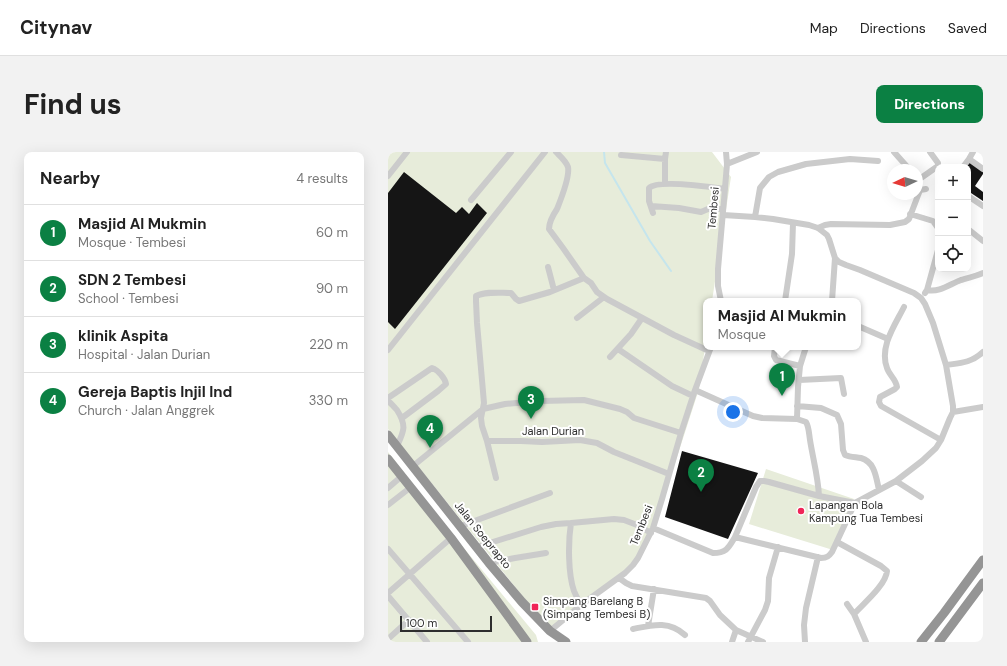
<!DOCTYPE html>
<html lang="en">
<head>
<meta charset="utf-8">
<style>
	body { margin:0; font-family:"DM Sans",sans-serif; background:#f2f2f2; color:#222 }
	.controls { position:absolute; right:12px; top:12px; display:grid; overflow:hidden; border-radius:8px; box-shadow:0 4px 16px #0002 }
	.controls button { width:36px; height:36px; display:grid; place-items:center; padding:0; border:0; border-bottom:1px solid #e0e0e0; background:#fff; color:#222; font:20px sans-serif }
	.compass { position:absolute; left:499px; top:12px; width:36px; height:36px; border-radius:50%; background:#fff; box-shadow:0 4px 16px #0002; rotate:266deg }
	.scale { position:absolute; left:12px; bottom:10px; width:92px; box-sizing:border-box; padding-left:4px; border:2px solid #2e2e2e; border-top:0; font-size:11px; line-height:14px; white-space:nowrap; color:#2e2e2e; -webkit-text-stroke:3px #fff; paint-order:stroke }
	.you { position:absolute; left:345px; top:260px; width:14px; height:14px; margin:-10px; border:3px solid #fff; border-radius:50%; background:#1a73e8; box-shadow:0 0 0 6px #1a73e833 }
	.badge { display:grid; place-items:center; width:26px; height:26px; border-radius:50%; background:#0b8043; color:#fff; font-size:13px; font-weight:700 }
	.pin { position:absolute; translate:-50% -33px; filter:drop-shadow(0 1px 2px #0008) }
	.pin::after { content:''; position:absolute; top:21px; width:14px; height:12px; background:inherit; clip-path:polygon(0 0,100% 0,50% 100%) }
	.popup { position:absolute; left:315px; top:146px; width:158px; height:52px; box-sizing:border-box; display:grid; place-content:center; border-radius:8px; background:#fff; filter:drop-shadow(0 1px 3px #0005); font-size:13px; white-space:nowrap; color:#767676 }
	.popup b { font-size:15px; color:#222 }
	.popup::after { content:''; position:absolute; left:50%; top:100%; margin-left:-8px; border:8px solid transparent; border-top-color:#fff }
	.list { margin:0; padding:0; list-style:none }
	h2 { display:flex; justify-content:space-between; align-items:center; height:52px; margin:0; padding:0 16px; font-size:17px }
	h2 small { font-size:13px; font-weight:400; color:#767676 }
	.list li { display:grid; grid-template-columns:26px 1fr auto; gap:12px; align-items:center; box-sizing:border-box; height:56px; padding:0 16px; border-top:1px solid #e0e0e0 }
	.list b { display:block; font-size:15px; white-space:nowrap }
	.list p { margin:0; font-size:13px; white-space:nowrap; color:#767676 }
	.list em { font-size:13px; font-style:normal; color:#767676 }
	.icon { flex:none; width:22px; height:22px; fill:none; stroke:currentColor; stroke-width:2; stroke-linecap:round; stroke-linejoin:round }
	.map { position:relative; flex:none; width:595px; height:490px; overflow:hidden; border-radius:8px }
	header { display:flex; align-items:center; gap:24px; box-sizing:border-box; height:56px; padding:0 20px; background:#fff; border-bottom:1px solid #e0e0e0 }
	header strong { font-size:19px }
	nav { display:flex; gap:22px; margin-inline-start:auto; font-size:14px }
	.intro { display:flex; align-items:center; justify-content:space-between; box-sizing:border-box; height:96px; padding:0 24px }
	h1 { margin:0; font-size:28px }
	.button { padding:10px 18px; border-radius:8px; background:#0b8043; color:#fff; font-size:14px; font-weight:700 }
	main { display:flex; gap:24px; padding:0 24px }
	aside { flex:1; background:#fff; border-radius:8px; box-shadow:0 4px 16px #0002 }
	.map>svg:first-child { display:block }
	.green { fill:#e7ecda }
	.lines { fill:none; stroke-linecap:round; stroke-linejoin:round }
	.stream { stroke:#c5e5ed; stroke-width:2 }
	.building { fill:#151515 }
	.minor { stroke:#cbcbcb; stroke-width:6 }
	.highway { stroke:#959595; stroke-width:9 }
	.poi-dot { fill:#f02457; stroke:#fff; stroke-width:1.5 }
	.labels { text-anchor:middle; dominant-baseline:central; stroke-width:4; stroke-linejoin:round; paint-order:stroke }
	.street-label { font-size:11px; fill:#2e2e2e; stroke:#fff }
	.poi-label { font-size:11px; fill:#2e2e2e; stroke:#fff; text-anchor:start }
</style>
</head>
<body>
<header>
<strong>Citynav</strong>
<nav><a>Map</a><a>Directions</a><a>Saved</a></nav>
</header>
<div class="intro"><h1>Find us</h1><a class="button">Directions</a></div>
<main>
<aside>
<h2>Nearby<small>4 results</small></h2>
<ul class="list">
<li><span class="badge">1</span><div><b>Masjid Al Mukmin</b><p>Mosque · Tembesi</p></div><em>60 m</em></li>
<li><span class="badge">2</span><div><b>SDN 2 Tembesi</b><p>School · Tembesi</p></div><em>90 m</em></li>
<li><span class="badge">3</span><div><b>klinik Aspita</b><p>Hospital · Jalan Durian</p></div><em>220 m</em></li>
<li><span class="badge">4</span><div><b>Gereja Baptis Injil Ind</b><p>Church · Jalan Anggrek</p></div><em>330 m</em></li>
</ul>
</aside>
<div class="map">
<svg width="595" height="490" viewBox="0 0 595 490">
	<rect width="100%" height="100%" fill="#fff"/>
	<!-- green -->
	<path class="green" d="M 0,0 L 324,0 L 343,25 L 324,149 L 318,149 L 318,188 L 311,237 L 267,373 L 245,413 L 161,477 L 0,277 Z
		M 0,300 L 65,383 L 148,483 L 150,490 L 0,490 Z
		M 378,317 L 466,347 L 445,398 L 361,372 Z"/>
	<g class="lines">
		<!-- stream -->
		<path class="stream" d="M 216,0 L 217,11 L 262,89 L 283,119"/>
	</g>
	<!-- building -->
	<path class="building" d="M 582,9 L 595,17 L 595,22 L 587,34 L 595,40 L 595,49 L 580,39 L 580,15 L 578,15 Z
		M 16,20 L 68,61 L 74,55 L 81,62 L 89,51 L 99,61 L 7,177 L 0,170 L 0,41 Z
		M 294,299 L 370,321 L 340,387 L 277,365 Z"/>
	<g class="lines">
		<!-- minor -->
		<path class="minor" d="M 168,0 C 172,4 178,9 180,15 C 182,25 173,47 169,57 C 165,63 161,70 161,77 L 175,96 L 196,126 L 203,131 L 209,140 L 219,147 L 286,183 L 321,199
			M 506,0 L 522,18
			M 233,3 L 277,7
			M 581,7 L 585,0
			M 339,12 L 369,0
			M 575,15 L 581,7 L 595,17
			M 0,24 L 19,0
			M 529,26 L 531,27 L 533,26 L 550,14 L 550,11 L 542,0
			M 277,32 L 277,7 L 278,0
			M 580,44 L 595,54
			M 550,47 L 550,51
			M 83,48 L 123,0
			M 263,54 L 291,56 L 313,60 L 320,57 L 335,57
			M 265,61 L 261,49 L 261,36 C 270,27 323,35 337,37
			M 522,62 L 545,69 L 550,76
			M 367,65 L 372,36 L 381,25 L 390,20 L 418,12 L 462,7 L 490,9
			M 430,76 L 437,73 L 443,72 L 502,73 L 517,70 L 521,67 L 532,38 L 538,37
			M 580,77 L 595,89
			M 160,115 L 166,138
			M 196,126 L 162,140 L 131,149 L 128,147 L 123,141 C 112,141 98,139 88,144 L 88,149 L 89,171 L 96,251 L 93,266 L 94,274 L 99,289 L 133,289 L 154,290 L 192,288 L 209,291 L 226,300 L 281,322
			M 539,138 C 551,141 562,132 573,128 C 580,126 588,124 595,121
			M 537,141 L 539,138 L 550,98
			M 333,149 L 330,134 L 330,117 L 336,48 L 339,12 L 338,0
			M 397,149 L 404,102 L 405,71
			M 444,149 L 447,106
			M 516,155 C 507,173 491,195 499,216 C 501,223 508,227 509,235 L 507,237 L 492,245 L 491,250 L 493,254 L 553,288
			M 189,166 L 216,145
			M 470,174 L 500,187
			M 230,197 L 284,234 L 305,244
			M 0,198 L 157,0
			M 222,205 L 243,182 L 254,166
			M 558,213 C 573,211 583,211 595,200
			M 412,214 L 418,195
			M 411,228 L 453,226 L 456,242
			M 307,238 L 365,264 L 374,266 L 409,267 L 410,235 L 412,214 L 388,208 L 386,204 L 387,195
			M 0,246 L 44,216 C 50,218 57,226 58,232 L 50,239 L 14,266
			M 0,249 C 4,252 6,255 9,258 C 19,274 16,279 9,294
			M 409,254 L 433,256 L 449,263 L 453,272 L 455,298 L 457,303 C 462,305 467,305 473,306 C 487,310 488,325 491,338
			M 565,260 L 595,255
			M 409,267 L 418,270 C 421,275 421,282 422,288 C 425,307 430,324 431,344 L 467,351
			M 99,289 L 108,326
			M 25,314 L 95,257 L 117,252 L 153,249 L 196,248 L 232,257 L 239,260 L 246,266 L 293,281
			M 508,329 L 533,345
			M 0,336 L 14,324
			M 0,353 L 23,335
			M 183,371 C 180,390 180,422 186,439 C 188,444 191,449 193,453
			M 73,374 L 162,341
			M 265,376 L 325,401 C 339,401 341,395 347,385 L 433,406 C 439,406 441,404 444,400 L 465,355 L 467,351 L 508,329 L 534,309 L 548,296 L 553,288 L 562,266 L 565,260 L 565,254 L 558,213 L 545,171 L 537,152 L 533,146 L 526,141 L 472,118 L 458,113 L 451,110 L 447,106 L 441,87 L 439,83 L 430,76 L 421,73 L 385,67 L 367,65 L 335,63
			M 347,385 L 368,335 L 372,329 L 376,329 L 381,330 L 431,344
			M 449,390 L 493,414 L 499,419 C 498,433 475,452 466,462
			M 89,395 L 153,375 L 168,372 L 183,371 L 226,367 L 236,368 L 249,373 L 263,381
			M 0,397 L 80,490
			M 101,411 L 127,406 L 158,401
			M 231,426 L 238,431 L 244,434 L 318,446 L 322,449 L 332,463 L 348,478 L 375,490
			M 0,441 L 63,386
			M 0,444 L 39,490
			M 459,452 L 466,462 L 478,490
			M 260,474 L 266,437
			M 245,477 C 264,473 281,468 297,483
			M 162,479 L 193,453 L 237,421 L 245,413 L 250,406 L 265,376 L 274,347 L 293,281 L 307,238 L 323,195
			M 0,487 L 21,468
			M 344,490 L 348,478
			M 360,490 L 377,458 L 380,449 L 381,426 L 390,395
			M 417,490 L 416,473 L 418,456 L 430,405"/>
		<!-- highway -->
		<path class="highway" d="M 0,283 L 101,411 L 134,450 L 162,479 L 178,490
			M 0,307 L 63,386 L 139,490
			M 533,490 L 556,461 L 595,408
			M 551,490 L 595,431"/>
	</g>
	<!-- markers -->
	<g class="poi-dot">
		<circle cx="413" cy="359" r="4"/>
		<rect x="143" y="451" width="8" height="8" rx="2"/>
	</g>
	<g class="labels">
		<!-- street labels -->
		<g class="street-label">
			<text transform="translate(325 56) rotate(-85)">Tembesi</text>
			<text x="165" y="279">Jalan Durian</text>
			<text transform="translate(253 373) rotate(-68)">Tembesi</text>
			<text transform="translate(95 383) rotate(51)">Jalan Soeprapto</text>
		</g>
		<!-- poi labels -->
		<g class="poi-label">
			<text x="421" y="353">Lapangan Bola<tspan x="421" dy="13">Kampung Tua Tembesi</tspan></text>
			<text x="155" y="449">Simpang Barelang B<tspan x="155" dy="13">(Simpang Tembesi B)</tspan></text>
		</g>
	</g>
</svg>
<div class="controls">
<button>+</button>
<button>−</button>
<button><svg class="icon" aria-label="locate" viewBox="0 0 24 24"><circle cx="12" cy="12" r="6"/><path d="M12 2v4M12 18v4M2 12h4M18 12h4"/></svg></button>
</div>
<svg class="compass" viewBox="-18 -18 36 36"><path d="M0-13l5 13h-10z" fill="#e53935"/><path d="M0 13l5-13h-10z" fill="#767676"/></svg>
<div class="scale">100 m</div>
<div class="you"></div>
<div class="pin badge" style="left:394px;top:244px">1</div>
<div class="popup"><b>Masjid Al Mukmin</b>Mosque</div>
<div class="pin badge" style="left:313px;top:340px">2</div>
<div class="pin badge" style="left:143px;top:267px">3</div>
<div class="pin badge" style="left:42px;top:296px">4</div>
</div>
</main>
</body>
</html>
